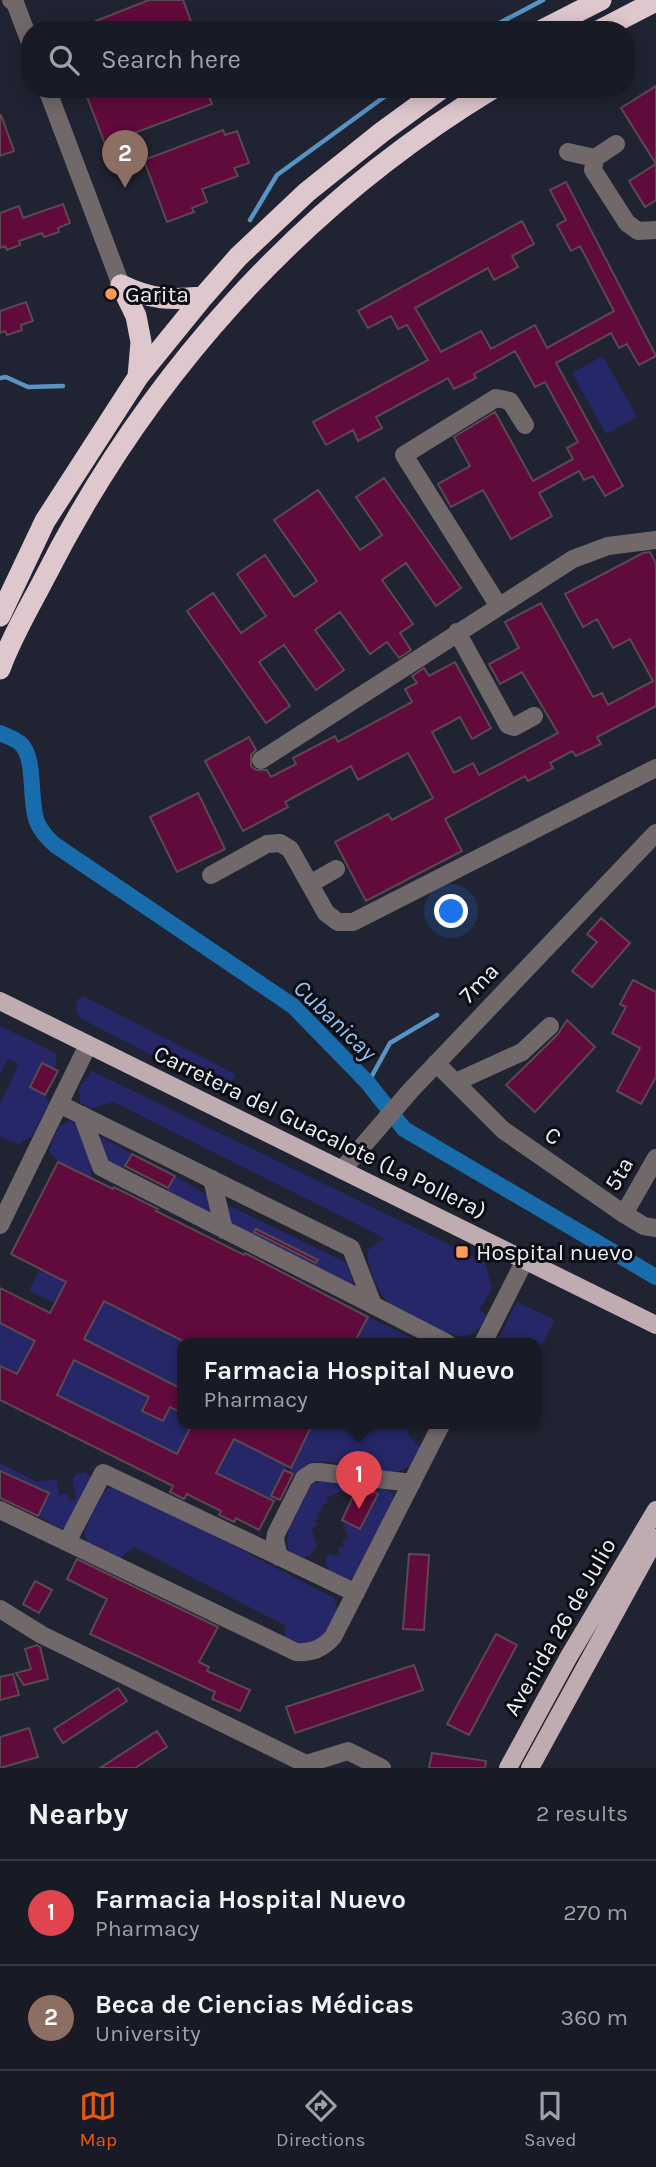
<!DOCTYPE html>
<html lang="en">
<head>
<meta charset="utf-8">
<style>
	body { margin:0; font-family:Karla,sans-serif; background:#252732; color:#f1f3f6 }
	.you { position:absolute; left:452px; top:912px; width:24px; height:24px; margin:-18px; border:5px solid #fff; border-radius:50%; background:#1a73e8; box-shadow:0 0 0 10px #1a73e833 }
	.badge { display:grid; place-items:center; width:46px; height:46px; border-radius:50%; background:#ea580c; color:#fff; font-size:23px; font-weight:700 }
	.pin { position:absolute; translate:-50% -58px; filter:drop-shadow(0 2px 4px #0008) }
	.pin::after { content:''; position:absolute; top:37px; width:24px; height:21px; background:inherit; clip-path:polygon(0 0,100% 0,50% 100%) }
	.popup { position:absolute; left:177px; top:1338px; width:364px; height:91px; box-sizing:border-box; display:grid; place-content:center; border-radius:14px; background:#181a26; filter:drop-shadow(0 2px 5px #0005); font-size:23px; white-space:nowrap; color:#9fa1a7 }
	.popup b { font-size:26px; color:#f1f3f6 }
	.popup::after { content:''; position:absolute; left:50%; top:100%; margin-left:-14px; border:14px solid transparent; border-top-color:#181a26 }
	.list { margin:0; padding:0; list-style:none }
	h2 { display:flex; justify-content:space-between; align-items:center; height:91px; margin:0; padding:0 28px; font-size:30px }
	h2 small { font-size:23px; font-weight:400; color:#9fa1a7 }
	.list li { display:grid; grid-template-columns:46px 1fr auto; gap:21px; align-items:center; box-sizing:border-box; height:105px; padding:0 28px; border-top:2px solid #363843 }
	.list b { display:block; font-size:26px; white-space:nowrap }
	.list p { margin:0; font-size:23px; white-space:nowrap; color:#9fa1a7 }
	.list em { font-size:23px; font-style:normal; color:#9fa1a7 }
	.icon { flex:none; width:38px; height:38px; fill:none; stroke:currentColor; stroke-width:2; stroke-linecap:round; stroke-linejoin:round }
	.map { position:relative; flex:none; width:656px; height:1768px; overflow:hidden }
	.search { position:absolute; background:#181a26; box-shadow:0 4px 18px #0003; left:21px; right:21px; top:21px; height:77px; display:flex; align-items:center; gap:18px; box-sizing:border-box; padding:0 24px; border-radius:28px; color:#9fa1a7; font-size:26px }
	.sheet { height:301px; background:#181a26 }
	nav { display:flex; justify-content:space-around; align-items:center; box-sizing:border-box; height:98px; border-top:2px solid #363843; background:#181a26; font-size:19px; color:#9fa1a7 }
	nav a { display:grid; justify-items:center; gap:4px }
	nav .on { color:#ea580c }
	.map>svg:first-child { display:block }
	.green { fill:#252768 }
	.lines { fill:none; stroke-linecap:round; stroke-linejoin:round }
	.stream { stroke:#5893c3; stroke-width:4.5 }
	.canal { stroke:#186cac; stroke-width:16 }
	.building { fill:#610a3c; stroke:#5b4850; stroke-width:2 }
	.minor { stroke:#71686a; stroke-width:18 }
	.major { stroke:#bfacb1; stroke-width:18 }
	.highway { stroke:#dec7cd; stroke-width:21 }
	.poi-dot { fill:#fd9c56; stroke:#0c0d13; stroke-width:2.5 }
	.labels { text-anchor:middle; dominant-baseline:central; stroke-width:6; stroke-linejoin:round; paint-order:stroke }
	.poi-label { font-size:23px; fill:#eceef8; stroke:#0c0d13; text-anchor:start }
	.street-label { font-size:23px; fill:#eceef8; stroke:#0c0d13 }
	.water-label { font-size:24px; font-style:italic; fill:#8dc5f9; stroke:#0c0d13 }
</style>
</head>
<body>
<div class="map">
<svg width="656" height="1768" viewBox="0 0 656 1768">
	<rect width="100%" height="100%" fill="#202332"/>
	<!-- green -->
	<path class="green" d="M 603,356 L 637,417 L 606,434 L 572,373 Z
		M 83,996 L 235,1074 C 232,1083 228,1087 219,1090 L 80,1018 L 76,1010 L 78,999 Z
		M 0,1026 L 56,1053 L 56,1065 L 52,1068 L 42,1063 L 30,1086 L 45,1095 L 49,1102 L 32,1136 L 19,1144 L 0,1137 L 0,1103 L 19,1064 L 8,1059 L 0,1074 Z
		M 92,1071 L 485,1262 L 492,1289 L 479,1310 L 488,1316 C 470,1351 446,1332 419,1319 C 409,1314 394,1309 386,1300 C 376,1289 366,1265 368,1250 L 384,1238 L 114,1102 L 91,1108 L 80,1103 L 79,1088 Z
		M 72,1120 L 76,1122 L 89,1156 L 92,1179 L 58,1162 L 49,1151 L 59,1126 Z
		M 101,1137 L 132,1154 L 122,1173 L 106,1160 L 99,1138 Z
		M 175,1176 L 207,1195 L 215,1220 L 165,1195 Z
		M 228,1207 L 232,1207 L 347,1263 L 354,1284 L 351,1285 L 235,1229 L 227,1212 Z
		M 40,1269 L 66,1282 L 55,1304 L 29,1290 Z
		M 91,1294 L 187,1343 L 182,1343 L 182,1389 L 71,1333 L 93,1322 L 100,1309 L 87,1302 Z
		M 517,1302 L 555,1320 L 536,1356 L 536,1343 L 496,1343 Z
		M 368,1317 L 422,1343 L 354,1343 Z
		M 0,1323 L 48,1348 L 28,1354 L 22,1364 L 31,1381 L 0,1366 Z
		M 60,1353 L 182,1413 L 182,1423 L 202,1423 L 187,1458 L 42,1387 L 63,1383 L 68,1373 Z
		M 313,1423 L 413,1423 L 407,1434 L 421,1449 L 412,1465 L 393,1474 L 325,1461 L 309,1463 L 294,1474 L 289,1472 Z
		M 221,1433 L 287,1465 L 269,1499 L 203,1467 Z
		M 0,1463 L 37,1482 L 56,1479 L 59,1495 L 67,1493 L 69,1501 L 76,1499 L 72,1481 L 76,1474 L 85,1472 L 92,1478 L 67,1526 L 61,1529 L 38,1516 L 48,1493 L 0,1471 Z
		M 338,1479 L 343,1484 L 343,1491 L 327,1497 L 328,1502 L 322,1505 L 323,1510 L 317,1512 L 319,1518 L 315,1520 L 317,1526 L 311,1528 L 317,1546 L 310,1555 L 303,1558 L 291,1554 C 278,1533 302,1502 311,1483 Z
		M 359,1485 C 373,1486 388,1485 395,1498 L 356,1577 L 348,1580 L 329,1572 L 325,1560 L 329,1553 L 334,1556 L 340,1554 L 338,1548 L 344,1546 L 342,1540 L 348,1538 L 342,1520 L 360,1529 L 377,1494 Z
		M 111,1486 L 119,1486 L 334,1598 L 338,1610 C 325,1638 317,1651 284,1640 L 286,1626 L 134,1547 L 119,1559 L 88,1543 L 84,1531 L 104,1491 Z"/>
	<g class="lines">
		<!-- stream -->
		<path class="stream" d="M 486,30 L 543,0
			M 250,220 L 277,175 L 395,89
			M 0,378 L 6,377 L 28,387 L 63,386
			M 368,1083 L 390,1043 L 437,1015"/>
		<!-- canal -->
		<path class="canal" d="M 0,733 C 6,736 15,739 20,743 C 37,758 28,802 38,824 C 42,832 48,839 55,845 L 293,1006 L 368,1083 L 404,1129 L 656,1277"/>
	</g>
	<!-- building -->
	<path class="building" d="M 149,0 L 183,0 L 193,27 L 185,30 L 73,30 Z
		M 656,86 L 656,200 L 645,207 L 629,181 L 656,164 L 621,108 Z
		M 99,89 L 206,89 L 212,104 L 105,144 L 86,94 Z
		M 1,115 L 14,151 L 0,156 L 0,116 Z
		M 223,130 L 225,135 L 237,131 L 249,163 L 234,168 L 238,176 L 202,189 L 207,202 L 192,208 L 194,212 L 167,222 L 144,160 Z
		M 566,182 L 656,356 L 639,365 L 627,344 L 619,348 L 611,333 L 556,363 L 623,486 L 605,496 L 593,476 L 584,480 L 579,471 L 539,493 L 552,516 L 511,539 L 483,490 L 451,507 L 438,484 L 470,466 L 454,437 L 495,412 L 533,481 L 573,459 L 567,448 L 578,442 L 545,382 L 535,387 L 515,351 L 474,374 L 476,378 L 454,389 L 448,378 L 376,417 L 382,428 L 358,441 L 353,430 L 326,445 L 313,422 L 428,360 L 407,325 L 398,329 L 391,316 L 368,328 L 358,311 L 522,221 L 534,244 L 512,256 L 518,267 L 494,280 L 488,268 L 415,308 L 441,352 L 481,331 L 491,349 L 535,325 L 547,348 L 614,311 L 580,246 L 571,251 L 557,225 L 566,220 L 550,190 Z
		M 63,204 L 70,223 L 58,228 L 59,232 L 44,237 L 42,233 L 19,241 L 20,245 L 7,250 L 5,246 L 0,248 L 0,213 L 19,206 L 23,218 Z
		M 26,302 L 33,321 L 21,325 L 22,330 L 7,335 L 5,331 L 0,333 L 0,311 Z
		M 384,478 L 461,588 L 436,606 L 406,563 L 382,580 L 413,624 L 400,633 L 411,650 L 399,658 L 387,642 L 370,654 L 340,612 L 315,630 L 344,670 L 316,690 L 284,645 L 259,662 L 290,706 L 266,723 L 187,611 L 213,593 L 241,633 L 266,616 L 237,574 L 265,555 L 294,597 L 317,581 L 274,520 L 318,490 L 360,550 L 382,535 L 356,497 Z
		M 650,552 L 656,564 L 656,706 L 597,737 L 601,744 L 576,756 L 572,751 L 550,763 L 553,768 L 528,781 L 525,776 L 445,819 L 462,851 L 366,901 L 335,842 L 388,814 L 392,820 L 433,798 L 408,753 L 358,780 L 351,766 L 285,802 L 288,807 L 243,831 L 205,761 L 249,737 L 256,750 L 251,755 L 251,766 L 256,770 L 267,770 L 271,777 L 296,764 L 293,758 L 335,736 L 338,742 L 412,702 L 405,689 L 417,683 L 412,676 L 424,668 L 429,676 L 455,662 L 491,728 L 472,739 L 460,717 L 432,732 L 454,773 L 473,763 L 479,775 L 558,733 L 522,672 L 500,684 L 489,664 L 519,648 L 505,622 L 541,603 L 593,697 L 602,693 L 608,705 L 653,681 L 630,639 L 613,648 L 597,619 L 583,627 L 565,594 L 643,553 Z
		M 198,793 L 225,849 L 177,872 L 150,817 Z
		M 601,918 L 630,943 L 592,987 L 572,971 L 597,942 L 587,934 Z
		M 633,980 L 656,992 L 656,1077 L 641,1104 L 617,1091 L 640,1048 L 612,1033 L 626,1007 L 620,1004 Z
		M 567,1020 L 595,1047 L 535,1112 L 506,1085 L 558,1034 Z
		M 42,1063 L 58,1071 L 45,1095 L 30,1087 Z
		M 132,1154 L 175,1176 L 168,1188 L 125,1166 Z
		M 58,1162 L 113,1189 L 114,1187 L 158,1209 L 156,1211 L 244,1255 L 245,1253 L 368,1317 L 354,1343 L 187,1343 L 104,1301 L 84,1339 L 182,1389 L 182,1413 L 170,1407 L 163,1421 L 142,1411 L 149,1397 L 74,1360 L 57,1395 L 177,1454 L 193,1423 L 313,1423 L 291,1468 L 234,1439 L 216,1473 L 274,1501 L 259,1530 L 236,1518 L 234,1522 L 219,1515 L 221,1511 L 187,1494 L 184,1499 L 170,1492 L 173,1486 L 0,1400 L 0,1366 L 17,1374 L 35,1341 L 0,1323 L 0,1288 L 50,1313 L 66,1282 L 11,1254 Z
		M 256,1229 L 318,1260 L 316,1263 L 254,1232 Z
		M 284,1470 L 293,1474 L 280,1500 L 271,1496 Z
		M 0,1471 L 49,1493 L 38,1516 L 0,1498 Z
		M 357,1488 L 368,1489 L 378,1494 L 360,1529 L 342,1520 Z
		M 409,1554 L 429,1555 L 424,1630 L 403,1629 Z
		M 77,1559 L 218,1627 L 199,1662 L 209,1667 L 207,1671 L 250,1690 L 240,1711 L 212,1699 L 215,1692 L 90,1634 L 107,1599 L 67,1579 Z
		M 35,1581 L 52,1590 L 39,1613 L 23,1604 Z
		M 496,1634 L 517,1645 L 469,1735 L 447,1724 Z
		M 37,1645 L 40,1647 L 48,1679 L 24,1685 L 16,1673 L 31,1669 L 25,1649 Z
		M 414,1665 L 423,1690 L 295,1733 L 286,1707 Z
		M 13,1674 L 19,1695 L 0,1700 L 0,1677 Z
		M 118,1688 L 127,1701 L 63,1743 L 54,1729 Z
		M 29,1728 L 38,1757 L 0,1768 L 0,1737 Z
		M 157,1731 L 167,1747 L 135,1768 L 100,1768 Z
		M 432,1753 L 486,1761 L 485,1768 L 429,1768 Z"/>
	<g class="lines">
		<!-- minor -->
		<path class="minor" d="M 11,0 L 15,3 L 30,42
			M 47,89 L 121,285
			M 616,144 L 595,158 L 593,170 L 627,223 L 638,231 L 656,230
			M 568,152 L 595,158
			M 498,605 L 404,455 L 496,398 L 510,401 L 525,425
			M 457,632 L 508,725 L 514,727 L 534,716
			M 261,760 L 573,559 L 608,546 L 656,540
			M 211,875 L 267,844 L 280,843 L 290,849 L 326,913 L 338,922 L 353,922 L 656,768
			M 310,884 L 336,869
			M 88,1045 L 59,1104 L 351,1248 L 373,1305 L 447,1343
			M 436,1063 L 503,1130 L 624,1214 L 644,1226 L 656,1228
			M 456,1082 L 522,1052 L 550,1026
			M 82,1115 L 101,1167 L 373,1305
			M 342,1170 L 411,1090 L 656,833
			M 212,1179 L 224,1230
			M 624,1214 L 656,1158
			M 0,1225 L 59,1104
			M 483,1343 L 525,1260
			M 0,1510 L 296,1652 C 312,1653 322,1649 333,1637 L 442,1423
			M 67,1542 L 103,1473 L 356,1593
			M 279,1557 L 275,1540 L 276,1534 L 304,1478 L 313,1472 L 319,1472 L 412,1483
			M 0,1609 L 42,1635 L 306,1764 L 348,1751 L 382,1768"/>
		<!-- major -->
		<path class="major" d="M 0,1001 L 656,1325
			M 508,1768 L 568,1658 L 656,1510
			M 530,1768 L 656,1538"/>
		<!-- highway -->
		<path class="highway" d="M 542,30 L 601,0
			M 600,30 L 656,1
			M 121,285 L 136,316 L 141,342 L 138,377
			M 121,285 C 152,300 170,300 203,297
			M 0,616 L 45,521 L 138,377 L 203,297 L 238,257 L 307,192 L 382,132 L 441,89
			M 0,669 C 11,638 29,608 44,579 C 146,377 299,206 492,89"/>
	</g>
	<!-- markers -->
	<g class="poi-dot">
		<circle cx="111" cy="294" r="7"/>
		<rect x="455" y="1245" width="14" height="14" rx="3.5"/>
	</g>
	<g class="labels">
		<!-- poi labels -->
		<g class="poi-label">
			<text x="125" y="294">Garita</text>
			<text x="476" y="1252">Hospital nuevo</text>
		</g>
		<!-- street labels -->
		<g class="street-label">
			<text transform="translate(479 983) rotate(-46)">7ma</text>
			<text transform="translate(320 1132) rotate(26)">Carretera del Guacalote (La Pollera)</text>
			<text transform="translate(553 1136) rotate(35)">C</text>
			<text transform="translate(619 1174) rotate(-60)">5ta</text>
			<text transform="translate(560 1627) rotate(-60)">Avenida 26 de Julio</text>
		</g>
		<!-- water labels -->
		<g class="water-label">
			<text transform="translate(335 1020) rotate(44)">Cubanicay</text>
		</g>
	</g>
</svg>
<div class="you"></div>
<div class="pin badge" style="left:359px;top:1509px;background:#e0444e">1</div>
<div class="popup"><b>Farmacia Hospital Nuevo</b>Pharmacy</div>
<div class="pin badge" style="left:125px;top:188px;background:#8d6e63">2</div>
<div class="search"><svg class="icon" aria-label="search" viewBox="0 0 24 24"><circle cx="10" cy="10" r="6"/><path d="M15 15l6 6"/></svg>Search here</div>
</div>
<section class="sheet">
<h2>Nearby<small>2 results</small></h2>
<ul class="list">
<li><span class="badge" style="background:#e0444e">1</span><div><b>Farmacia Hospital Nuevo</b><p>Pharmacy</p></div><em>270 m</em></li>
<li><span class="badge" style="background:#8d6e63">2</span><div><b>Beca de Ciencias Médicas</b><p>University</p></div><em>360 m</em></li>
</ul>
</section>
<nav>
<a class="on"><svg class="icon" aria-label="map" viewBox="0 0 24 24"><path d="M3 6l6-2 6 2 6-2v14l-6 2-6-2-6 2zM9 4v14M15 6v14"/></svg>Map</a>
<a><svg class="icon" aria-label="directions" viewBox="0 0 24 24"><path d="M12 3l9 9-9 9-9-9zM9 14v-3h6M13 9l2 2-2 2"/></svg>Directions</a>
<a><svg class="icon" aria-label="saved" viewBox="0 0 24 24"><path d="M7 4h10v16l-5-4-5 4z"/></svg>Saved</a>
</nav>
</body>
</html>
